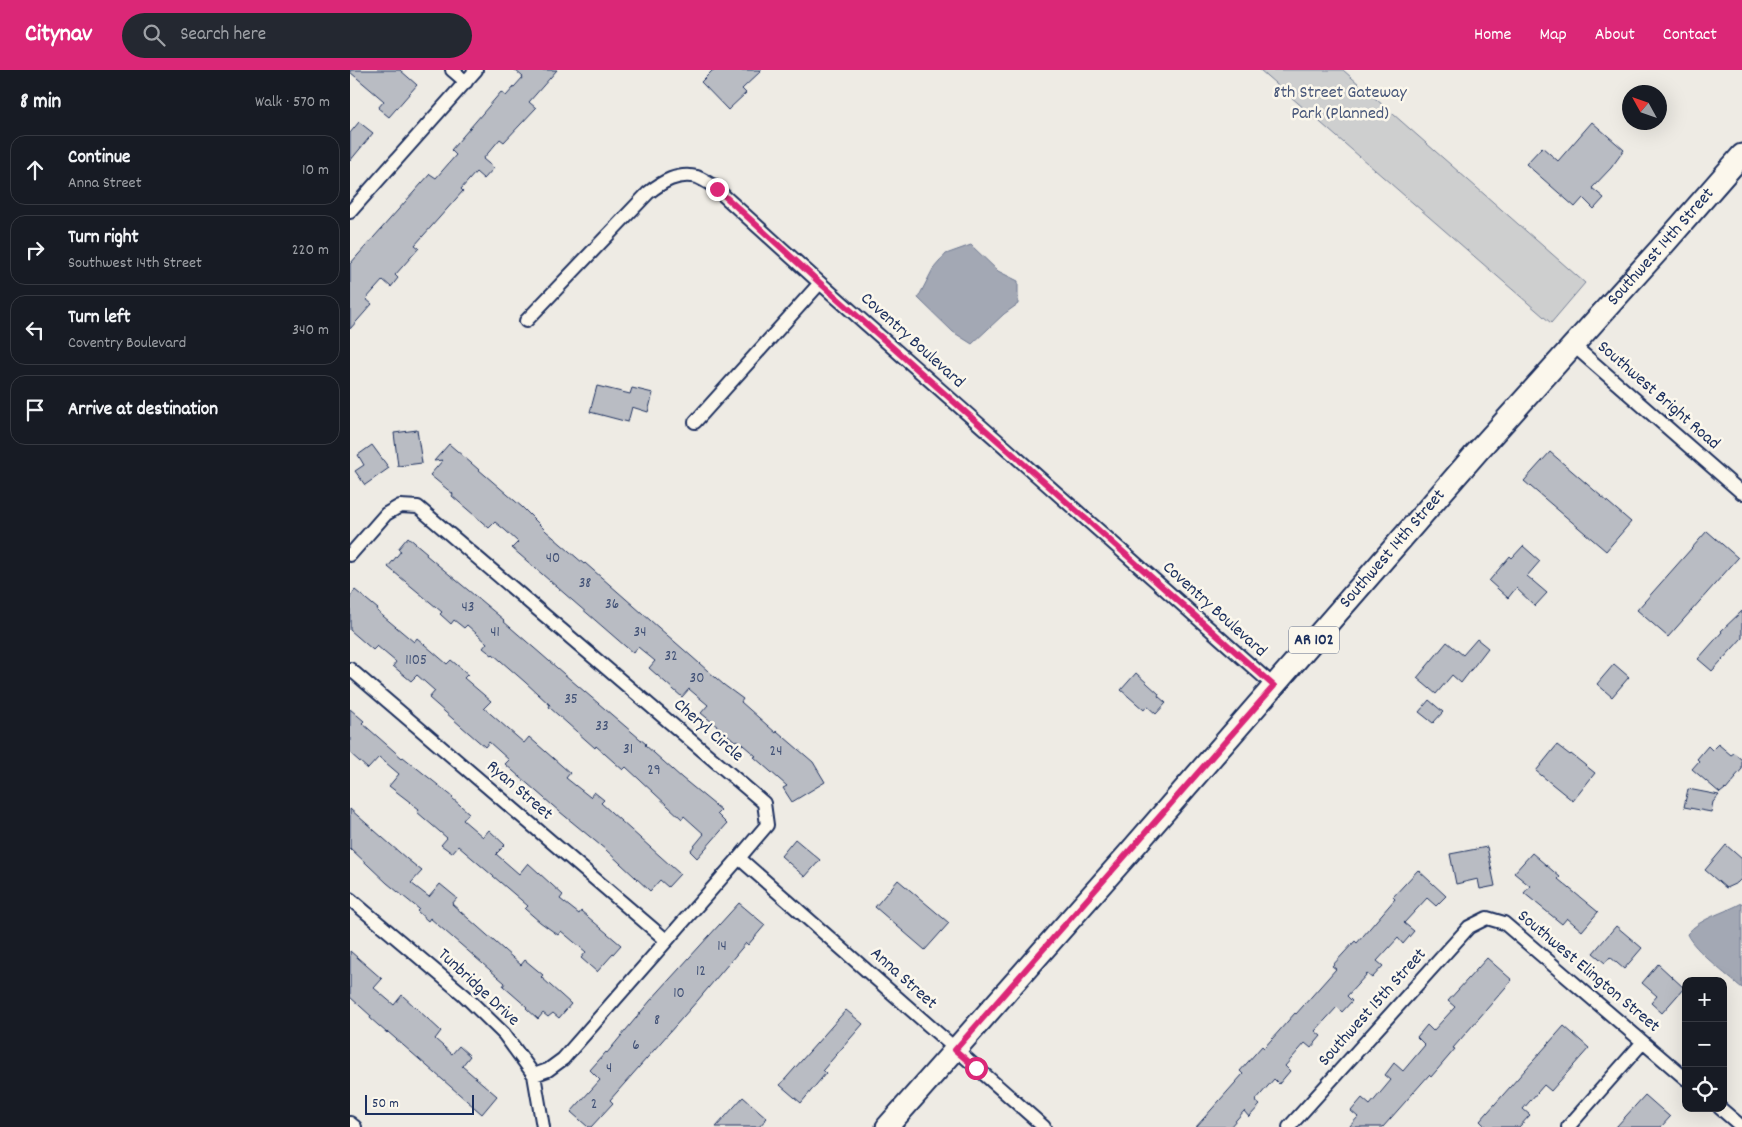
<!DOCTYPE html>
<html lang="en">
<head>
<meta charset="utf-8">
<style>
	body { margin:0; font-family:Dekko,sans-serif; background:#242831; color:#f1f3f6 }
	.controls { position:absolute; right:15px; bottom:15px; display:grid; overflow:hidden; border-radius:10px; box-shadow:0 5px 20px #0002 }
	.controls button { width:45px; height:45px; display:grid; place-items:center; padding:0; border:0; border-bottom:1px solid #363941; background:#171b24; color:#f1f3f6; font:25px sans-serif }
	.compass { position:absolute; left:1272px; top:15px; width:45px; height:45px; border-radius:50%; background:#171b24; box-shadow:0 5px 20px #0002; rotate:310deg }
	.scale { position:absolute; left:15px; bottom:12px; width:109px; box-sizing:border-box; padding-left:5px; border:2px solid #1b2f5e; border-top:0; font-size:14px; line-height:18px; white-space:nowrap; color:#1b2f5e; -webkit-text-stroke:4px #fbf7ec; paint-order:stroke }
	.stop { position:absolute; width:15px; height:15px; margin:-11px; border:4px solid #db2777; border-radius:50%; background:#fff }
	.stop.end { background:#db2777; border-color:#fff; box-shadow:0 1px 5px #0008 }
	.list { margin:0; padding:0; list-style:none }
	h2 { display:flex; justify-content:space-between; align-items:center; height:65px; margin:0; padding:0 20px; font-size:21px }
	h2 small { font-size:16px; font-weight:400; color:#9ea1a6 }
	.list li { display:grid; grid-template-columns:32px 1fr auto; gap:15px; align-items:center; box-sizing:border-box; height:70px; margin:0 10px 10px; padding:0 10px; border:1px solid #363941; border-radius:15px }
	.list b { display:block; font-size:19px; white-space:nowrap }
	.list p { margin:0; font-size:16px; white-space:nowrap; color:#9ea1a6 }
	.list em { font-size:16px; font-style:normal; color:#9ea1a6 }
	.icon { flex:none; width:28px; height:28px; fill:none; stroke:currentColor; stroke-width:2; stroke-linecap:round; stroke-linejoin:round }
	.map { position:relative; flex:none; width:1392px; height:1057px; overflow:hidden }
	header { display:flex; align-items:center; gap:30px; box-sizing:border-box; height:70px; padding:0 25px; background:#db2777; color:#fff }
	header strong { font-size:24px }
	nav { display:flex; gap:28px; margin-inline-start:auto; font-size:18px }
	.search { width:350px; height:45px; background:#242831; display:flex; align-items:center; gap:12px; box-sizing:border-box; padding:0 18px; border-radius:28px; color:#9ea1a6; font-size:19px }
	main { display:flex }
	aside { flex:1; background:#171b24 }
	.map>svg:first-child { display:block }
	.green { fill:#cecfcf; stroke:#747f96 }
	.water { fill:#a3a8b4; stroke:#6d7892 }
	.building { fill:#b9bcc3; stroke:#1b2f5e }
	.lines { fill:none; stroke-linecap:round; stroke-linejoin:round }
	.minor-casing { stroke:#1b2f5e; stroke-width:16 }
	.primary-casing { stroke:#1b2f5e; stroke-width:25 }
	.minor { stroke:#fbf7ec; stroke-width:12 }
	.primary { stroke:#fbf7ec; stroke-width:21 }
	.route { stroke:#db2777; stroke-width:6 }
	.labels { text-anchor:middle; dominant-baseline:central; stroke-width:5; stroke-linejoin:round; paint-order:stroke }
	.number-label { font-size:15px; fill:#425277 }
	.shield { fill:#fbf7ec; stroke:#5e6b89; stroke-width:1 }
	.shield-label { font-size:16px; font-weight:bold; fill:#1b2f5e }
	.park-label { font-size:18px; fill:#48577a; stroke:#fbf7ec }
	.street-label { font-size:18px; fill:#1b2f5e; stroke:#fbf7ec }
</style>
</head>
<body>
<header>
<strong>Citynav</strong>
<div class="search"><svg class="icon" aria-label="search" viewBox="0 0 24 24"><circle cx="10" cy="10" r="6"/><path d="M15 15l6 6"/></svg>Search here</div>
<nav><a>Home</a><a>Map</a><a>About</a><a>Contact</a></nav>
</header>
<main>
<aside>
<h2>8 min<small>Walk · 570 m</small></h2>
<ul class="list">
<li><svg class="icon" aria-label="ahead" viewBox="0 0 24 24"><path d="M12 20V5M6 11l6-6 6 6"/></svg><div><b>Continue</b><p>Anna Street</p></div><em>10 m</em></li>
<li><svg class="icon" aria-label="right" viewBox="0 0 24 24"><path d="M7 20v-9h11M14 6l5 5-5 5"/></svg><div><b>Turn right</b><p>Southwest 14th Street</p></div><em>220 m</em></li>
<li><svg class="icon" aria-label="left" viewBox="0 0 24 24"><path d="M17 20v-9H6M10 6l-5 5 5 5"/></svg><div><b>Turn left</b><p>Coventry Boulevard</p></div><em>340 m</em></li>
<li><svg class="icon" aria-label="arrive" viewBox="0 0 24 24"><path d="M6 21V4h12l-3 4 3 4H6"/></svg><div><b>Arrive at destination</b></div></li>
</ul>
</aside>
<div class="map">
<svg width="1392" height="1057" viewBox="0 0 1392 1057">
	<rect width="100%" height="100%" fill="#eeebe4"/>
	<filter id="ink" filterUnits="userSpaceOnUse"><feTurbulence type="fractalNoise" baseFrequency=".02" numOctaves="2"/><feDisplacementMap in="SourceGraphic" scale="10" xChannelSelector="R" yChannelSelector="G"/><feConvolveMatrix kernelMatrix="1 2 1 2 8 2 1 2 1" color-interpolation-filters="sRGB"/></filter>
	<g filter="url(#ink)">
		<!-- green -->
		<path class="green" d="M 910,0 L 993,0 L 1235,213 L 1201,253 Z"/>
		<!-- water -->
		<path class="water" d="M 621,175 L 648,201 L 668,211 L 668,234 L 654,244 L 622,274 L 603,262 L 568,228 L 583,199 L 596,184 Z
			M 1392,833 L 1392,918 C 1379,907 1343,879 1337,864 C 1350,848 1374,843 1392,833 Z"/>
		<!-- building -->
		<path class="building" d="M 0,0 L 50,0 L 67,15 L 39,47 L 28,38 L 34,31 L 0,2 Z
			M 165,0 L 207,0 L 179,32 L 186,38 L 154,72 L 150,69 L 133,89 L 144,98 L 134,109 L 126,102 L 111,119 L 113,121 L 65,175 L 69,178 L 45,205 L 48,208 L 41,217 L 33,210 L 16,229 L 22,234 L 0,259 L 0,194 L 80,104 L 86,108 L 106,85 L 101,80 L 151,22 L 156,26 L 173,7 Z
			M 363,0 L 412,0 L 392,19 L 396,23 L 378,40 L 351,12 Z
			M 9,52 L 23,63 L 0,91 L 0,63 Z
			M 1242,52 L 1274,80 L 1261,98 L 1242,118 L 1254,128 L 1244,139 L 1233,128 L 1225,137 L 1176,94 L 1192,77 L 1208,91 Z
			M 247,316 L 280,324 L 282,318 L 303,323 L 298,342 L 282,337 L 278,352 L 240,342 Z
			M 67,360 L 72,393 L 48,396 L 44,363 Z
			M 99,374 L 172,437 L 196,461 L 234,494 L 235,493 L 374,615 L 393,629 L 391,632 L 426,663 L 427,661 L 463,692 L 475,712 L 442,732 L 433,718 L 437,716 L 404,687 L 406,686 L 387,670 L 385,671 L 351,643 L 358,635 L 339,619 L 332,627 L 299,598 L 305,591 L 288,577 L 283,583 L 162,478 L 168,472 L 155,460 L 145,452 L 139,458 L 102,426 L 103,424 L 80,405 L 93,390 L 84,391 Z
			M 22,375 L 39,398 L 15,415 L 5,401 L 14,395 L 8,385 Z
			M 1200,382 L 1281,452 L 1256,481 L 1174,411 Z
			M 1357,461 L 1388,488 L 1318,567 L 1287,540 Z
			M 58,467 L 77,483 L 76,485 L 154,550 L 153,551 L 214,604 L 296,674 L 295,675 L 332,708 L 371,740 L 367,744 L 377,754 L 347,788 L 340,781 L 354,764 L 334,746 L 332,749 L 276,697 L 273,700 L 246,676 L 245,678 L 199,637 L 200,635 L 175,612 L 143,584 L 142,585 L 133,578 L 137,573 L 117,555 L 114,558 L 104,550 L 101,554 L 90,544 L 92,542 L 38,497 L 51,481 L 48,479 Z
			M 1173,476 L 1190,491 L 1177,506 L 1197,523 L 1185,536 L 1166,518 L 1158,528 L 1139,511 L 1160,486 L 1162,488 Z
			M 5,520 L 28,539 L 27,541 L 64,572 L 67,568 L 97,594 L 101,590 L 118,604 L 114,608 L 141,631 L 134,638 L 174,673 L 179,667 L 220,703 L 216,708 L 240,727 L 244,722 L 254,730 L 251,733 L 330,804 L 318,817 L 310,810 L 300,821 L 256,780 L 210,742 L 155,694 L 159,690 L 139,672 L 135,677 L 79,628 L 85,621 L 67,605 L 61,611 L 43,596 L 46,592 L 27,576 L 23,580 L 0,560 L 0,527 Z
			M 1392,541 L 1392,568 L 1362,601 L 1348,589 L 1372,562 L 1371,561 Z
			M 1127,569 L 1138,578 L 1111,613 L 1102,605 L 1086,624 L 1067,608 L 1097,572 L 1113,585 Z
			M 1264,594 L 1279,607 L 1262,627 L 1247,614 Z
			M 786,603 L 809,624 L 808,626 L 816,633 L 806,644 L 797,636 L 794,640 L 771,620 Z
			M 1079,630 L 1093,642 L 1083,653 L 1069,642 Z
			M 0,639 L 14,651 L 12,653 L 52,688 L 53,687 L 103,727 L 102,728 L 119,743 L 113,750 L 133,767 L 139,760 L 155,775 L 146,784 L 169,804 L 178,793 L 213,825 L 210,829 L 229,844 L 231,841 L 271,875 L 247,902 L 231,888 L 236,882 L 211,861 L 208,865 L 190,852 L 175,839 L 178,836 L 108,776 L 102,783 L 91,775 L 97,768 L 67,742 L 69,739 L 39,716 L 49,704 L 29,687 L 18,699 L 0,683 Z
			M 1368,674 L 1381,685 L 1384,683 L 1392,690 L 1392,699 L 1385,707 L 1386,708 L 1376,720 L 1375,719 L 1370,723 L 1342,699 L 1349,691 L 1347,689 L 1358,676 L 1362,680 Z
			M 1207,675 L 1220,685 L 1221,684 L 1245,703 L 1223,731 L 1186,701 Z
			M 1338,719 L 1369,725 L 1363,732 L 1361,742 L 1334,737 Z
			M 0,739 L 57,789 L 72,801 L 61,813 L 79,827 L 90,814 L 107,828 L 102,834 L 171,895 L 175,890 L 193,905 L 191,907 L 221,934 L 209,948 L 203,943 L 198,947 L 193,943 L 188,949 L 176,938 L 177,937 L 153,916 L 155,913 L 80,848 L 78,851 L 67,841 L 69,839 L 37,813 L 0,778 Z
			M 445,769 L 470,790 L 455,807 L 431,786 Z
			M 1376,775 L 1392,789 L 1392,808 L 1387,813 L 1376,818 L 1355,800 Z
			M 1137,777 L 1145,816 L 1130,819 L 1128,809 L 1106,814 L 1100,784 Z
			M 1182,783 L 1210,807 L 1208,809 L 1248,842 L 1232,861 L 1217,848 L 1212,854 L 1174,823 L 1180,816 L 1164,803 Z
			M 1068,800 L 1096,826 L 1086,836 L 1077,828 L 1054,853 L 1064,861 L 1053,874 L 1048,868 L 1027,891 L 1033,896 L 1022,908 L 1017,904 L 997,926 L 1002,931 L 992,942 L 987,937 L 965,961 L 971,966 L 961,978 L 955,973 L 935,996 L 940,1001 L 929,1014 L 924,1009 L 905,1031 L 910,1035 L 899,1047 L 894,1041 L 880,1057 L 846,1057 L 893,1004 L 890,1001 L 912,976 L 914,978 L 945,943 L 946,944 L 986,899 L 982,896 L 1005,871 L 1007,873 L 1045,829 L 1043,827 Z
			M 548,810 L 599,853 L 575,880 L 525,837 Z
			M 389,833 L 415,855 L 398,875 L 396,873 L 348,930 L 260,1030 L 263,1033 L 241,1057 L 238,1057 L 221,1042 L 250,1010 L 240,1000 L 256,982 L 257,983 L 300,931 Z
			M 1266,856 L 1292,878 L 1274,899 L 1260,887 L 1255,893 L 1243,883 Z
			M 0,881 L 32,909 L 24,918 L 44,935 L 52,925 L 91,961 L 85,969 L 102,984 L 109,976 L 120,986 L 112,996 L 147,1026 L 132,1044 L 38,962 L 37,963 L 20,948 L 21,946 L 0,927 Z
			M 1137,888 L 1162,910 L 1103,978 L 1105,979 L 1081,1007 L 1079,1005 L 1033,1057 L 999,1057 L 1008,1047 L 1001,1041 L 1012,1028 L 1020,1035 L 1041,1010 L 1035,1005 L 1044,993 L 1053,1001 L 1075,975 L 1067,967 L 1077,955 L 1083,961 L 1105,937 L 1098,931 Z
			M 1308,894 L 1334,918 L 1312,943 L 1301,933 L 1307,926 L 1292,913 Z
			M 496,940 L 513,954 L 473,1000 L 476,1003 L 451,1033 L 430,1015 Z
			M 1214,956 L 1239,978 L 1201,1021 L 1194,1015 L 1173,1039 L 1180,1045 L 1169,1057 L 1136,1057 L 1130,1051 Z
			M 1295,1025 L 1320,1047 L 1311,1057 L 1266,1057 Z
			M 393,1027 L 417,1048 L 409,1057 L 366,1057 Z"/>
		<g class="lines">
			<defs>
				<path id="minor" d="M 102,0 L 116,12
					M 0,142 L 126,0
					M 176,251 L 298,123 C 312,112 328,102 347,107 C 352,109 358,113 362,115 L 470,213 L 924,616
					M 1223,275 L 1392,423
					M 345,352 L 470,213
					M 0,485 L 36,444 L 50,436 L 68,437 L 414,733 L 417,755 L 389,788 L 213,989 L 198,1000 L 184,1005
					M 0,599 L 316,870
					M 389,788 L 694,1057
					M 0,829 L 114,925 L 154,964 L 184,1005 L 193,1057
					M 1370,1038 L 1392,1057
					M 0,1053 L 5,1057
					M 939,1057 L 1119,857 L 1137,848 L 1154,853 L 1336,1009
					M 1218,1057 L 1293,972"/>
				<g id="primary">
					<path id="s1" d="M 537,1057 L 778,784 L 1127,382 L 1309,180 L 1392,85"/>
				</g>
			</defs>
			<!-- minor casing -->
			<use href="#minor" class="minor-casing"/>
			<!-- primary casing -->
			<use href="#primary" class="primary-casing"/>
			<!-- minor -->
			<use href="#minor" class="minor"/>
			<!-- primary -->
			<use href="#primary" class="primary"/>
		</g>
	</g>
	<g class="lines" filter="url(#ink)">
		<!-- route -->
		<path class="route" d="M 367,119 L 470,213 L 924,616 L 605,980 L 626,998"/>
	</g>
	<g class="labels">
		<!-- number labels -->
		<g class="number-label">
			<text x="203" y="489">40</text>
			<text x="235" y="514">38</text>
			<text x="262" y="535">36</text>
			<text x="118" y="538">43</text>
			<text x="145" y="563">41</text>
			<text x="290" y="563">34</text>
			<text x="321" y="587">32</text>
			<text x="66" y="591">1105</text>
			<text x="347" y="609">30</text>
			<text x="221" y="630">35</text>
			<text x="252" y="657">33</text>
			<text x="278" y="680">31</text>
			<text x="426" y="682">24</text>
			<text x="304" y="701">29</text>
			<text x="372" y="877">14</text>
			<text x="351" y="902">12</text>
			<text x="329" y="924">10</text>
			<text x="307" y="951">8</text>
			<text x="286" y="976">6</text>
			<text x="259" y="999">4</text>
			<text x="244" y="1035">2</text>
		</g>
		<!-- shield labels -->
		<rect class="shield" x="939" y="556.5" width="50" height="27" rx="4"/>
		<g class="shield-label">
			<text x="964" y="570">AR 102</text>
		</g>
		<!-- park labels -->
		<g class="park-label">
			<text x="990" y="23">8th Street Gateway<tspan x="990" dy="21">Park (Planned)</tspan></text>
		</g>
		<!-- street labels -->
		<g class="street-label">
			<text stroke="none"><textPath href="#s1" startOffset="1172">Southwest 14th Street</textPath></text>
			<text transform="translate(562 271) rotate(42)">Coventry Boulevard</text>
			<text transform="translate(1308 326) rotate(41)">Southwest Bright Road</text>
			<text stroke="none"><textPath href="#s1" startOffset="768">Southwest 14th Street</textPath></text>
			<text transform="translate(864 540) rotate(42)">Coventry Boulevard</text>
			<text transform="translate(358 661) rotate(41)">Cheryl Circle</text>
			<text transform="translate(169 721) rotate(41)">Ryan Street</text>
			<text transform="translate(1238 902) rotate(40)">Southwest Elington Street</text>
			<text transform="translate(553 909) rotate(42)">Anna Street</text>
			<text transform="translate(128 918) rotate(43)">Tunbridge Drive</text>
			<text transform="translate(1023 938) rotate(-48)">Southwest 15th Street</text>
		</g>
	</g>
</svg>
<div class="controls">
<button>+</button>
<button>−</button>
<button><svg class="icon" aria-label="locate" viewBox="0 0 24 24"><circle cx="12" cy="12" r="6"/><path d="M12 2v4M12 18v4M2 12h4M18 12h4"/></svg></button>
</div>
<svg class="compass" viewBox="-18 -18 36 36"><path d="M0-13l5 13h-10z" fill="#e53935"/><path d="M0 13l5-13h-10z" fill="#9ea1a6"/></svg>
<div class="scale">50 m</div>
<div class="stop" style="left:626px;top:998px"></div>
<div class="stop end" style="left:367px;top:119px"></div>
</div>
</main>
</body>
</html>
